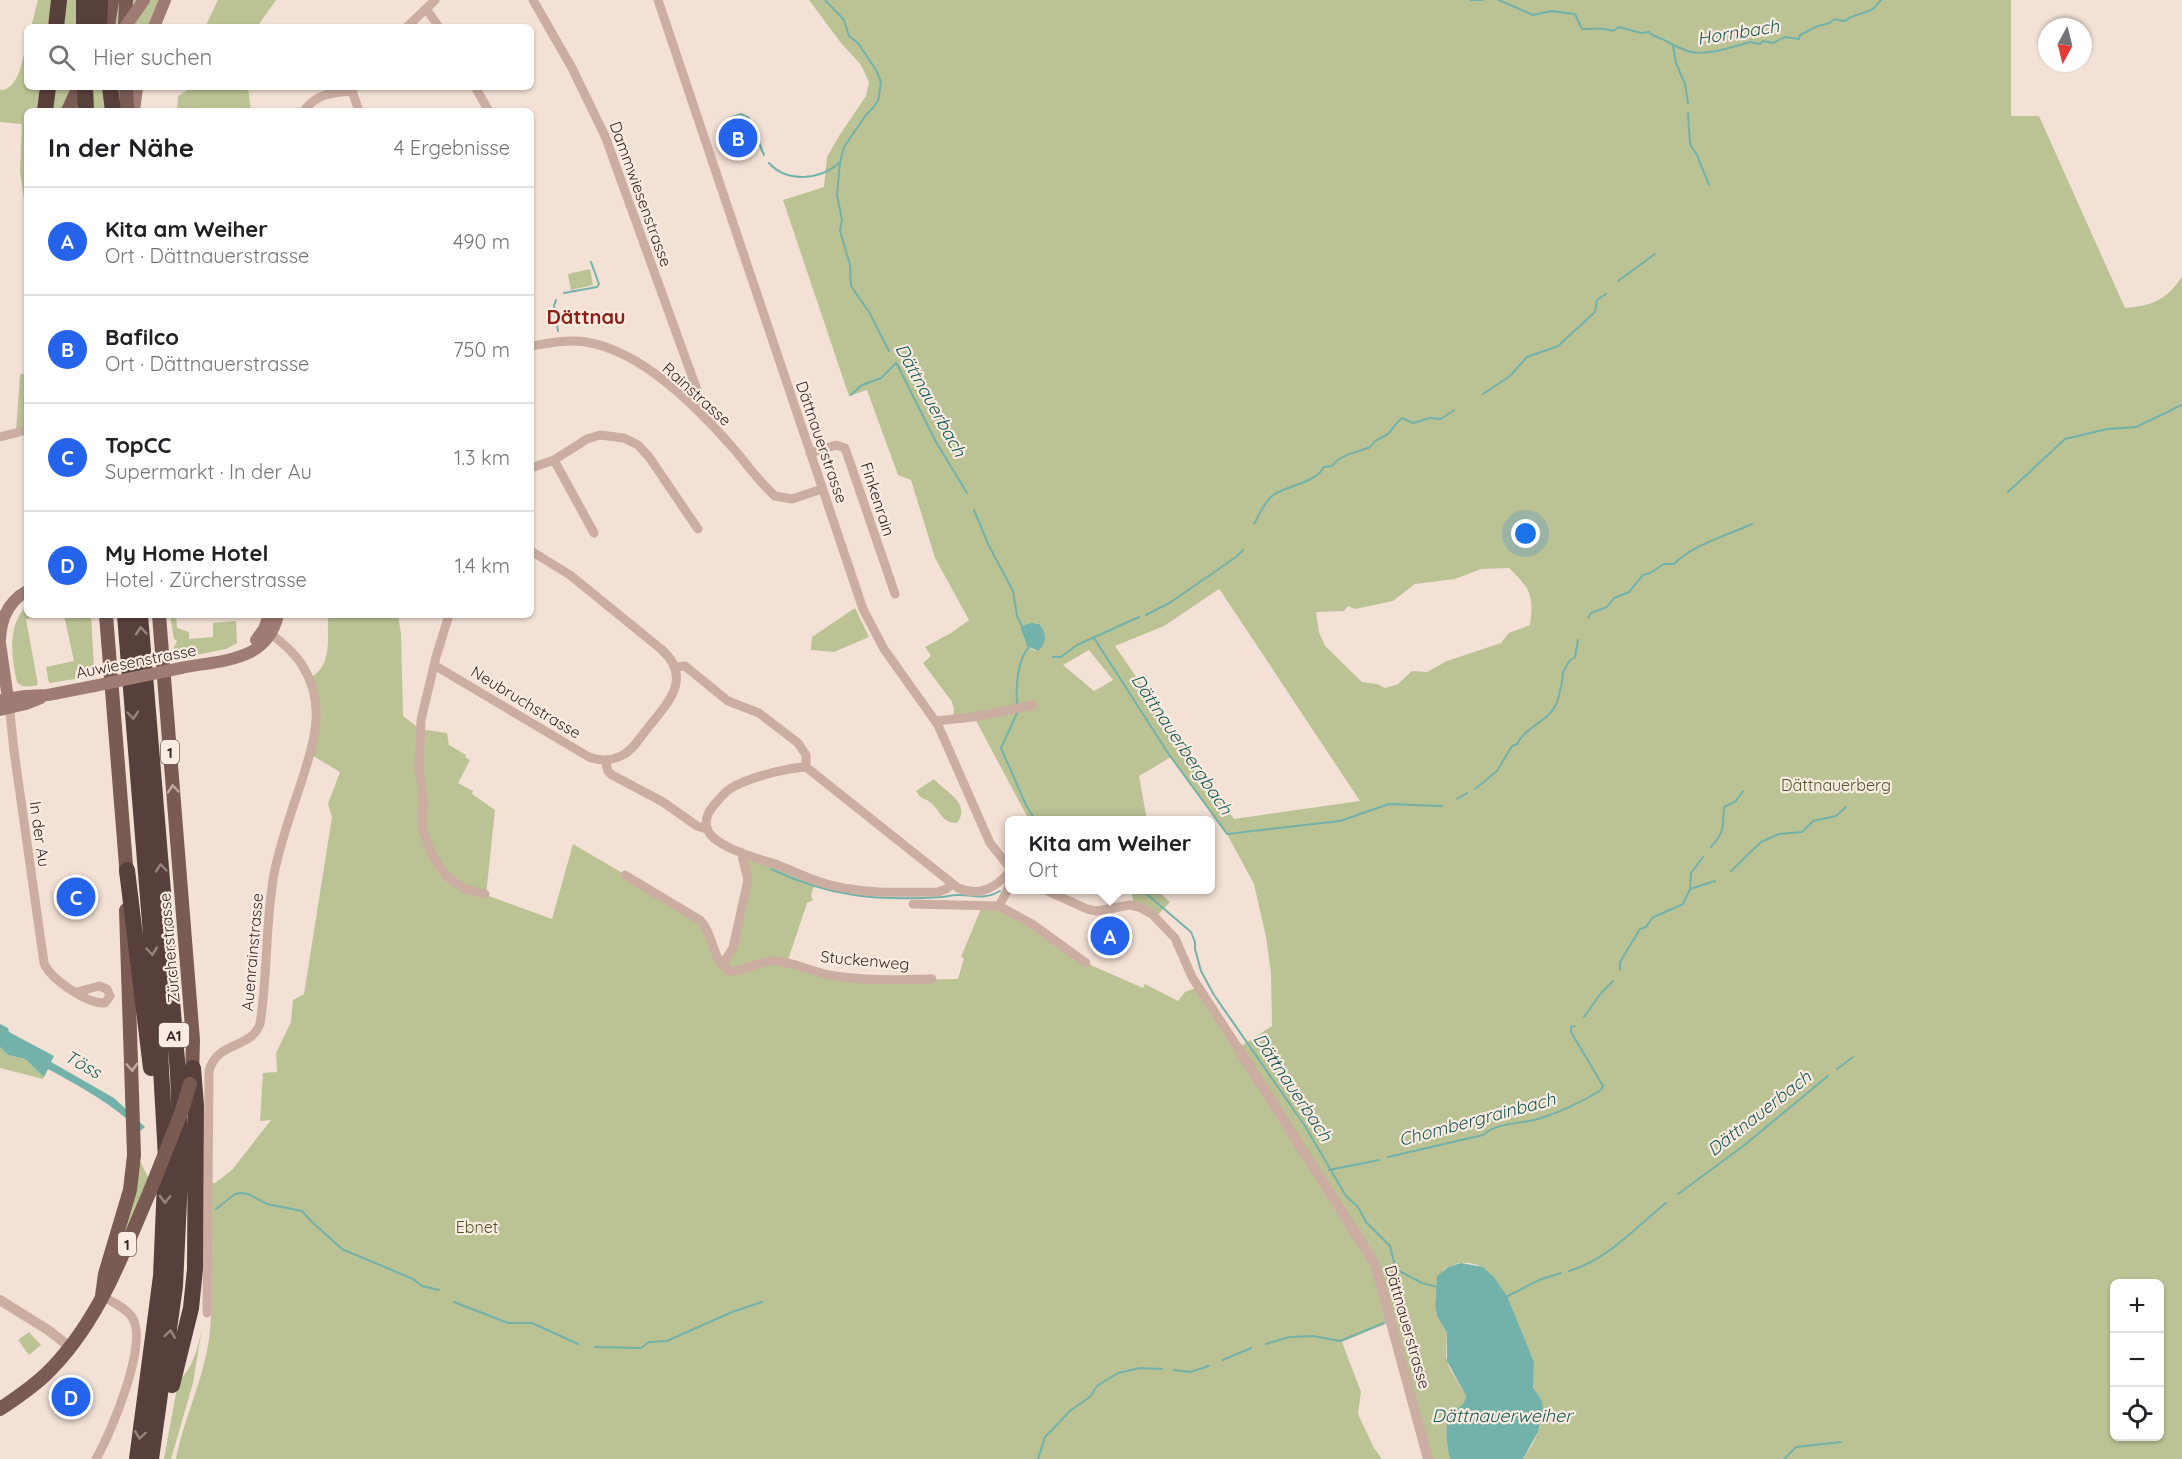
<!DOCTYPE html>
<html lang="de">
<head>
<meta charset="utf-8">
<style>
	body { margin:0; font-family:Quicksand,sans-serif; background:#f6f6f6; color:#202124 }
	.controls { position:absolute; right:18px; bottom:18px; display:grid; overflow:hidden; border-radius:9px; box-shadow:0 2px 4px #0004 }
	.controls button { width:54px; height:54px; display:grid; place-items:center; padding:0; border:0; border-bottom:2px solid #e0e0e0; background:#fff; color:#202124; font:30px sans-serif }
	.compass { position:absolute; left:2038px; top:18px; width:54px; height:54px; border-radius:50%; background:#fff; box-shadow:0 2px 4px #0004; rotate:187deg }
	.you { position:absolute; left:1526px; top:534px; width:21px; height:21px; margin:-15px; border:4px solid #fff; border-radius:50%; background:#1a73e8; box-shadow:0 0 0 9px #1a73e833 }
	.badge { display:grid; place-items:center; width:39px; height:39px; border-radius:50%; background:#2563eb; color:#fff; font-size:20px; font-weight:700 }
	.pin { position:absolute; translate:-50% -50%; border:3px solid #fff; box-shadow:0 2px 6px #0006 }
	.popup { position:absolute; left:1005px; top:816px; width:210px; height:78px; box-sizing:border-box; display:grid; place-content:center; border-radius:9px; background:#fff; filter:drop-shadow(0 2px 4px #0005); font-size:20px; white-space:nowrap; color:#757577 }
	.popup b { font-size:22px; color:#202124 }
	.popup::after { content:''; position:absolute; left:50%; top:100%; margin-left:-12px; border:12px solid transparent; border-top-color:#fff }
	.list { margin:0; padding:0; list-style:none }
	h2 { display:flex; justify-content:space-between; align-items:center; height:78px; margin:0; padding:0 24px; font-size:26px }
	h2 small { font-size:20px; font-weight:400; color:#757577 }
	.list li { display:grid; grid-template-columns:39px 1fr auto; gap:18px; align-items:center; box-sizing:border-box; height:108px; padding:0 24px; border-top:2px solid #e0e0e0 }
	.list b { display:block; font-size:22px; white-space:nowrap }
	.list p { margin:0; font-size:20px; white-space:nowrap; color:#757577 }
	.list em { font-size:20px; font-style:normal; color:#757577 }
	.icon { flex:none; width:33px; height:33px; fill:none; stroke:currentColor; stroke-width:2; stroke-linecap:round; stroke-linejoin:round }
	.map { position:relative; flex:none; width:2182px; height:1459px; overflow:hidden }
	.search { position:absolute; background:#fff; box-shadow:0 2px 4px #0004; left:24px; top:24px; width:510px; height:66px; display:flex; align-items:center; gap:15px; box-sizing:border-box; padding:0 21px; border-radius:9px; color:#757577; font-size:22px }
	.panel { position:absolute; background:#fff; box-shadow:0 2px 4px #0004; left:24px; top:108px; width:510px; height:510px; border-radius:9px }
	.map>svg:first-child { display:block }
	.green { fill:#bbc395; fill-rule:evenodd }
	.water { fill:#73b2aa }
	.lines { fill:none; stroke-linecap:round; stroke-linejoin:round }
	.stream { stroke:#73b2aa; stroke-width:2 }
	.minor { stroke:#cbaea1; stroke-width:9 }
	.tertiary { stroke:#cbaea1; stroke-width:10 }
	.secondary { stroke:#9f7c73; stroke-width:12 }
	.primary { stroke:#795b54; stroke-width:14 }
	.motorway { stroke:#573f3b; stroke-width:16 }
	.secondary-bridge { stroke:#9f7c73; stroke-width:12 }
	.primary-bridge { stroke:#795b54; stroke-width:14 }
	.oneway { stroke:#98847e }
	.oneway2 { stroke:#c0aba2 }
	.labels { text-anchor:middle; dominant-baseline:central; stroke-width:4.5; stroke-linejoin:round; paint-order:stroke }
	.shield { fill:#faece2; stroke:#70625e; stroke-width:1.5 }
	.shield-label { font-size:15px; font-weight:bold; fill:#352725 }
	.street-label { font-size:16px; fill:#352725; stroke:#faece2 }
	.park-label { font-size:16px; fill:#4c5527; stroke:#faece2 }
	.water-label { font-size:18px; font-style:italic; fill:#175a53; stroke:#faece2 }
	.quarter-label { font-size:20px; font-weight:bold; fill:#8a2017; stroke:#faece2 }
</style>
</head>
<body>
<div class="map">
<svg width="2182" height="1459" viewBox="0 0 2182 1459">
	<rect width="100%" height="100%" fill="#f3e1d6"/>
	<!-- green -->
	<path class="green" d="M 38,0 L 165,0 L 154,27 L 31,27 Z
		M 218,0 L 276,0 L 257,27 L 205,27 Z
		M 809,0 L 2011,0 L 2011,116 L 2039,116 L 2125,308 C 2152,306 2166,300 2182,277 L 2182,1459 L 1523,1459 C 1535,1443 1548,1417 1539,1397 C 1537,1392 1534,1391 1533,1384 C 1532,1374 1535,1367 1532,1356 C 1514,1324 1499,1239 1444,1269 L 1436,1286 L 1435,1306 L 1437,1316 L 1447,1333 L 1446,1356 L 1449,1367 L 1466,1396 C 1464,1407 1457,1408 1451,1415 C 1443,1427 1447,1446 1450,1459 L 1428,1459 L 1392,1321 L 1342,1342 L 1361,1392 L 1358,1414 L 1374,1448 L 1382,1459 L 176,1459 C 184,1418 203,1381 209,1339 C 215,1290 209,1233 208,1183 L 215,1183 L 232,1170 L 271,1120 L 260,1121 L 263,1073 L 277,1072 L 276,1053 L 291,1022 L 293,1000 L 304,994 L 332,817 L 328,804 L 340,772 L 310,754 L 316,735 L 309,678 C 333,667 327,638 328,615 L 398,615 L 401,634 L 403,716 L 420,729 L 447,733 L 449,745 L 466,755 L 465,757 L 470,760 L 458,783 L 473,791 L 472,794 L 495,810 L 486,895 L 552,919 L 573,844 L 694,915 L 717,958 L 728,957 L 748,880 L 742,857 L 815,881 L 811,896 L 813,900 L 807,903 L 787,963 C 842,980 900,980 958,979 L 964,958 L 961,957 L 983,904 L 995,905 L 1086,963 L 1143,988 L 1145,984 L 1178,1001 L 1185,992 L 1198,987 L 1238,1048 L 1272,1026 L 1271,973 L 1266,937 L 1254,884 L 1227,834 L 1171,757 L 1139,776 L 1147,820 L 1029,820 L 974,717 L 953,719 L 954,709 L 952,702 L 923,663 L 931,656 L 925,647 L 951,633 L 969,620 L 935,558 L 911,480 L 898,475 L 867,390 L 849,396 L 783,200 L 824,187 L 827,157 L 839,136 L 866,96 L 869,82 L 861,65 L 841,43 ZM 1509,568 C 1530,589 1534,594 1530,625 L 1509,633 L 1501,643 L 1447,661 L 1427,672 L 1412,671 L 1398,684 L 1385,688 L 1377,684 L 1362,682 L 1325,646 L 1319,632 L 1316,612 L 1344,611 L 1348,606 L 1355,609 L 1393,601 L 1415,584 L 1455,579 L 1481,569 ZM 1219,589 L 1220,590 L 1360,801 L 1234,819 L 1115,646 L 1164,626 ZM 1037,623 L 1041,626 L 1037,651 C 1028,649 1025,643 1023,633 ZM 1089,650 L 1113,680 L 1094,691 L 1063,665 ZM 2114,1284 L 2160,1284 L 2160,1436 L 2114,1436 Z
		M 27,44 L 27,87 L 137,87 L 134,111 L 27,111 L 27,218 L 20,172 L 22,124 L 0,122 L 0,90 C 19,90 22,59 27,44 Z
		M 192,87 L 248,87 L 251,111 L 177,111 L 178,96 Z
		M 590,269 L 593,285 L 571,290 L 568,274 Z
		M 20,374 L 27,374 L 27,430 L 16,432 Z
		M 27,605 L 27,615 L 43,615 L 26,619 L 38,685 C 30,686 23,689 17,682 C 11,656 7,626 27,605 Z
		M 855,608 L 869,637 L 834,652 L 811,650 L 812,637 Z
		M 64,615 L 91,615 L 94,668 L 76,670 L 75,679 L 49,683 L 46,667 L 74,661 Z
		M 170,615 L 176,615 L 177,628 L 189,632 L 189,639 L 213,637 L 213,623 L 236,621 L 237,643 L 226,649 L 175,659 L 174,647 L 177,641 L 174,639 Z
		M 934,779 C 945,792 972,803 957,823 C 941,823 941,811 931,803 C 923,796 923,802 916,791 Z
		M 1131,890 L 1161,890 L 1162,895 L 1170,902 L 1156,917 L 1134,906 Z
		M 0,1047 L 8,1055 L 25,1059 L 44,1077 L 43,1079 L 0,1068 Z
		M 139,1159 L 148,1177 L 145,1190 L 111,1269 Z
		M 202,1328 L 193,1383 L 171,1459 L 164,1459 L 178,1382 C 193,1368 198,1348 202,1328 Z
		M 29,1332 L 41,1345 L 29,1355 L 18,1340 Z"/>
	<!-- water -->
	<path class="water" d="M 1031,623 L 1039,624 C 1047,633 1047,643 1038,651 L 1027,646 L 1021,629 L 1022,626 Z
		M 0,1024 L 8,1028 L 9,1032 L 54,1056 L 51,1062 L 114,1098 L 145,1127 L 140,1131 C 113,1104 81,1087 48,1069 L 44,1077 L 25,1059 L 8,1055 L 0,1047 Z
		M 1461,1263 L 1483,1267 L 1494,1277 L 1507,1296 L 1534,1362 L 1533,1387 L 1542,1401 L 1543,1411 L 1538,1432 L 1523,1459 L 1450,1459 C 1447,1446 1443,1426 1451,1415 C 1457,1407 1464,1407 1466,1396 L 1447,1361 L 1447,1333 L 1437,1316 L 1435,1306 L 1437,1276 L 1448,1267 Z"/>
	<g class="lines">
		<!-- stream -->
		<path class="stream" d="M 825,0 L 844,20 L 849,36 L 858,43 L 876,70 L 881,82 L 878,101 L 872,109 L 866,115 L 844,147 L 840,162 L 837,195 L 842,220 L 840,231 L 850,265 L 851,286 L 869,312 L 889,351
			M 1471,0 L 1483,0
			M 1499,0 L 1533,15 L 1551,11 L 1575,14 L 1582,29 C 1593,29 1601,27 1613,31 L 1619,27 L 1641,33 L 1649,32 C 1654,38 1660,37 1666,41 C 1674,45 1682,50 1691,52 C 1705,56 1737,46 1750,42 L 1760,44 L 1763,41 L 1773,43 L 1785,37 L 1799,39 L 1800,35 L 1818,26 L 1830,23 C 1835,16 1838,21 1845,21 C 1853,13 1865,15 1874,8 C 1877,5 1879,2 1881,0
			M 1673,46 L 1676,63 L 1685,84 L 1688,103
			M 1688,113 L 1690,144 L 1697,155 L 1709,185
			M 732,117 L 741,114 L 749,118 L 764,155
			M 769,163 C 787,183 820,180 839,163
			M 1618,281 L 1655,254
			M 564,293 L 597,287 L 599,284 L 591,262
			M 556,300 L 554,306 L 558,331
			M 897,364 L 936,442 L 967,493
			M 1483,394 L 1510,376 L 1527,357 L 1558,346 L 1595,312 L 1597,300 L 1606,294
			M 851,395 L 862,385 L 881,378 L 896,363
			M 2008,492 L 2065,439 L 2107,429 L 2136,427 L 2182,405
			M 974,510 L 989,546 L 1013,591 L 1017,616 L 1023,628
			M 1254,524 C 1259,515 1264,503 1272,496 C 1284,486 1315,484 1324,467 L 1332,466 C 1340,454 1357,453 1370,447 C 1374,444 1372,443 1377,440 C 1381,437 1385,437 1389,433 C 1394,427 1395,423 1402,418 L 1413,423 L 1430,418 L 1441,419 L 1454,410
			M 1146,615 L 1171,602 L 1236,557 L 1243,550
			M 1588,618 L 1591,613 L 1607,607 L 1614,598 L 1629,592 L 1643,575 L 1650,573 L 1664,564 L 1674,564 C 1694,544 1726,536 1752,524
			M 1094,638 L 1168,753 L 1227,834 L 1340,821 L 1389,804 L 1442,806
			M 1053,657 L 1061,657 L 1077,645 L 1139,617
			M 1017,705 C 1016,687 1016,662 1029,647
			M 1018,711 L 1001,748 L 1026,805 L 1035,820
			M 1475,789 L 1497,771 L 1512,746 L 1517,744 C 1528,723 1554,722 1559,695 C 1561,685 1563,682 1563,672 L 1570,660 L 1575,657 L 1578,640
			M 1457,799 L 1467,793
			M 1711,847 C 1726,830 1722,828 1724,807 L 1736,801 L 1743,791
			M 771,869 C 829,897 878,901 942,897 C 946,897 951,895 956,895 C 974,894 982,901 1000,891
			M 1731,871 L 1761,842 L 1779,834 L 1802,832 L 1813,821 L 1836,816 L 1846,807
			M 1690,889 L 1715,881
			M 1142,890 L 1191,932 L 1195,942 L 1195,949 L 1201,971 L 1214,995 L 1305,1126 L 1346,1196 L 1358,1207 L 1366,1222 L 1390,1246 L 1402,1293 L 1401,1311
			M 1620,970 L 1620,962 L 1640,929 L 1646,927 L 1652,918 L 1683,904 L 1690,889 L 1691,873 L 1703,857
			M 1584,1017 L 1601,993 L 1613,981
			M 1837,1069 L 1853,1057
			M 1388,1157 L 1483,1135 C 1499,1121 1521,1125 1541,1118 C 1563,1111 1582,1102 1601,1090 L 1603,1086 L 1571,1032 L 1571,1027 L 1575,1026
			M 1329,1170 L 1379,1160
			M 1678,1194 L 1742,1147 L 1828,1076
			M 216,1209 L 235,1194 L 241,1193 L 248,1194 L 267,1204 L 302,1211 L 311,1221 L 342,1249 L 413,1279 L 422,1286 L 439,1290
			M 1394,1268 L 1422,1283 L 1438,1287
			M 1569,1271 C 1609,1259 1634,1228 1666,1203
			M 1506,1297 L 1539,1280 L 1561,1273
			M 454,1302 L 508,1323 L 532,1323 L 578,1344
			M 1266,1344 L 1289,1337 L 1313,1336 L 1340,1341 L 1384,1323
			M 595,1347 L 641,1348 L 649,1342 L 667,1341 L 732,1312 L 762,1302
			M 1223,1360 L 1251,1348
			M 1174,1370 L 1190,1372 L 1209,1366
			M 1038,1459 L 1045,1437 L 1071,1410 L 1090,1397 L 1097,1386 L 1118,1373 L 1140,1368 L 1162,1369
			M 1784,1459 L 1796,1447 L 1841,1442"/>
		<!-- minor -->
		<path class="minor" d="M 533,0 L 572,68 L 605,136 L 697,390 L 698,399 L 695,408
			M 658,0 L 863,609 L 884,649 L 938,725 L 990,843 L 1010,868
			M 427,10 L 439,27
			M 407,27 L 435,0
			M 354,87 L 352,91 L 359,111
			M 475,87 L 489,111
			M 304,111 C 316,93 333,93 352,91
			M 531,346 C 549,343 567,339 586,342 C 642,351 696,406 733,448 C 747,464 759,482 775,496 L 792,499 L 822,489
			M 0,437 L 27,430
			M 810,453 L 836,445 L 845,448 L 895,594
			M 554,460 L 594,533
			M 531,468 L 554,460 L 587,439 L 600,435 L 624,438 L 638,445 L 649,457 L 698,529
			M 449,615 L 436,657 L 421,720 L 419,769 L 423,799 L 422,828 L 433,857 L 446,876 L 465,889 L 485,894
			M 434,665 L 589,757 C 599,761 610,761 621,756 C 632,751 639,739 647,729 C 667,704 694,678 661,649 L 570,575 L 531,551
			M 674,667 L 685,666 L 728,701 L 759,713 L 798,743 L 806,755 L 806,767
			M 9,703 L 14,751 L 44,963 C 51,980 88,1004 105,1003 L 110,996 L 107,989 L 99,986 L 77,992
			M 935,721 L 974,717 L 1033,705
			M 605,760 L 608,771 L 612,775 L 663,802 L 697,826 L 707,829
			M 806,767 C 786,768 734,780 722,796 C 714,805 703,815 707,828 C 712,847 760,859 778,865 C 802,875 824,886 851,889 C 879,894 909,892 938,892 L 946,889 L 952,884
			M 806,767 L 958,888 C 980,897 996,888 1010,871
			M 625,875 L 700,920 C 714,934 711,960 730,971 C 745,972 759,960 775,961 C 793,962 811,971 829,975 C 863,981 897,980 932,979
			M 1045,890 L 1087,909 L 1097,911 L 1130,905 L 1139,907 L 1152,914 L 1175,938 L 1192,977 L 1238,1048
			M 913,904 L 999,906 L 1007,891 L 1010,882
			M 999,906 L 1032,924 L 1086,963
			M 722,965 L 733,948 L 748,880 L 741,852
			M 207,1313 L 209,1071 C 218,1040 250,1050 260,1024 C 268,975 265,924 274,874 C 280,843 291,813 301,783 C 314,742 327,704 302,665 C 293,651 279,640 266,630
			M 96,1459 C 111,1433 149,1343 132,1317 C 125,1307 112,1302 102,1296"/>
		<!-- tertiary -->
		<path class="tertiary" d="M 1238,1048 L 1375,1264 L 1428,1459
			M 0,1300 L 48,1330 L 70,1347"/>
		<!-- secondary -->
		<path class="secondary" d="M 154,27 L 165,0
			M 134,111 L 137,87
			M 0,639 C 1,618 9,601 27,591
			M 256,640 L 264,629 L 269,615
			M 0,643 L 8,699
			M 181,668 C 220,660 267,663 278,615
			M 0,700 L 25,696 L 48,695 L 94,686
			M 0,710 L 26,704 L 41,698"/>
		<!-- primary -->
		<path class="primary" d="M 108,27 L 112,0
			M 125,27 L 126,0
			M 126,87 L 127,111
			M 68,111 L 79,87
			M 106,615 L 127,878
			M 159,615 L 193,1040 L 192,1076
			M 102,1296 L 105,1274 L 130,1190 L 134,1155 L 126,910
			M 0,1409 C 15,1399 31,1388 44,1376 C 97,1326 122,1256 150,1191"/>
		<!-- motorway -->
		<path class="motorway" d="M 56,27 L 59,0
			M 84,27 L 84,0
			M 99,27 L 100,0
			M 85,87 L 86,111
			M 110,87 L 113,111
			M 45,111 L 48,87
			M 125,615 L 159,1033 L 166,1158 L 161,1276 L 137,1459
			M 140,615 L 178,1073 L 181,1158 L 175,1286 L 151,1459
			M 127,870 L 151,1068
			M 172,1385 L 191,1308 L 195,1269 L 196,1106 L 193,1068"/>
		<!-- secondary-bridge -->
		<path class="secondary-bridge" d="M 125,27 L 144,0
			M 94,686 L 181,668"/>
		<!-- primary-bridge -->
		<path class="primary-bridge" d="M 150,1191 L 181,1113 L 190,1084"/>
	</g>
	<!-- one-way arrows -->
	<defs><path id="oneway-chevron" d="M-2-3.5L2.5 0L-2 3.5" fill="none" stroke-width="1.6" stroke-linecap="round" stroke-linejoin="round" transform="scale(1.5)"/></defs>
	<g class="oneway">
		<use href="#oneway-chevron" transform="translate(141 631) rotate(-95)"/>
		<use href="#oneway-chevron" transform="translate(133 715) rotate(85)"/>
		<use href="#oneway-chevron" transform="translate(161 868) rotate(-95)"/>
		<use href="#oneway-chevron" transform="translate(152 951) rotate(85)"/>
		<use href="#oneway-chevron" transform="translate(165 1199) rotate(92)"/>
		<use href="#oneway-chevron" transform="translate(170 1334) rotate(-82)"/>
		<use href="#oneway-chevron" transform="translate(140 1435) rotate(98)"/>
	</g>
	<g class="oneway2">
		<use href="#oneway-chevron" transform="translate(173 789) rotate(-95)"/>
		<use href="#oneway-chevron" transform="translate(132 1067) rotate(87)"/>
	</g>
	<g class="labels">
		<!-- shield labels -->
		<g class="shield">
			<rect x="161" y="740" width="18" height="24" rx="4.5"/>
			<rect x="159" y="1023" width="30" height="24" rx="4.5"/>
			<rect x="118" y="1232" width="18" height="24" rx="4.5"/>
		</g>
		<g class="shield-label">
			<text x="170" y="752">1</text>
			<text x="174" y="1035">A1</text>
			<text x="127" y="1244">1</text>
		</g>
		<!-- street labels -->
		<g class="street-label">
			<text transform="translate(641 194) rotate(70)">Dammwiesenstrasse</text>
			<text transform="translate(697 394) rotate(42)">Rainstrasse</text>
			<text transform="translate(822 442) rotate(71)">Dättnauerstrasse</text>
			<text transform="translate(878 499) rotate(72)">Finkenrain</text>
			<text transform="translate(136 661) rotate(-11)">Auwiesenstrasse</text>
			<text transform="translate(526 702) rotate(31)">Neubruchstrasse</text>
			<text transform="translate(40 834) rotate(82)">In der Au</text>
			<text transform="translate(169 948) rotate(-95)">Zürcherstrasse</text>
			<text transform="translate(252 952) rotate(-85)">Auenrainstrasse</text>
			<text transform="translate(865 960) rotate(5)">Stuckenweg</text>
			<text transform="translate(1408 1327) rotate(74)">Dättnauerstrasse</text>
		</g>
		<!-- park labels -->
		<g class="park-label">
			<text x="1836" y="785">Dättnauerberg</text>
			<text x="477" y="1227">Ebnet</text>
		</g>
		<!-- water labels -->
		<g class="water-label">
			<text transform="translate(1738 32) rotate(-9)">Hornbach</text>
			<text transform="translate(931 400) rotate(61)">Dättnauerbach</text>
			<text transform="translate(1182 744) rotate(56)">Dättnauerbergbach</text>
			<text transform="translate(83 1064) rotate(29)">Töss</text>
			<text transform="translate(1293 1087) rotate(56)">Dättnauerbach</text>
			<text transform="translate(1759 1113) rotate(-38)">Dättnauerbach</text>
			<text transform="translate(1477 1119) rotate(-15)">Chombergrainbach</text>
			<text x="1502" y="1415">Dättnauerweiher</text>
		</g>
		<!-- quarter labels -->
		<g class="quarter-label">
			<text x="586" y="316">Dättnau</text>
		</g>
	</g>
</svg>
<div class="controls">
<button>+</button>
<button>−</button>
<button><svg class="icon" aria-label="locate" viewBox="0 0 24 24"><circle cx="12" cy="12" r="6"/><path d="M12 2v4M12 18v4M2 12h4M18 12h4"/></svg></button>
</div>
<svg class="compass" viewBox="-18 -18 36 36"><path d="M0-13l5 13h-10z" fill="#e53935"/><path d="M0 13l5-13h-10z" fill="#757577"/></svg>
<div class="you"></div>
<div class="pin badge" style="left:1110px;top:936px">A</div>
<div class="popup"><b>Kita am Weiher</b>Ort</div>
<div class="pin badge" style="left:738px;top:138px">B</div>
<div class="pin badge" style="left:76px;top:897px">C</div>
<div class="pin badge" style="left:71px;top:1397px">D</div>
<div class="search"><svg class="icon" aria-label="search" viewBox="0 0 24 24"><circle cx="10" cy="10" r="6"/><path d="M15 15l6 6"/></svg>Hier suchen</div>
<section class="panel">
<h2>In der Nähe<small>4 Ergebnisse</small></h2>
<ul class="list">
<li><span class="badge">A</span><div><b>Kita am Weiher</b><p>Ort · Dättnauerstrasse</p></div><em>490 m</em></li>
<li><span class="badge">B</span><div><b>Bafilco</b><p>Ort · Dättnauerstrasse</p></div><em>750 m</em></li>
<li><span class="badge">C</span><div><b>TopCC</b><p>Supermarkt · In der Au</p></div><em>1.3 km</em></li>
<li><span class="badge">D</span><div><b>My Home Hotel</b><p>Hotel · Zürcherstrasse</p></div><em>1.4 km</em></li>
</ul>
</section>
</div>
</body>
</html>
